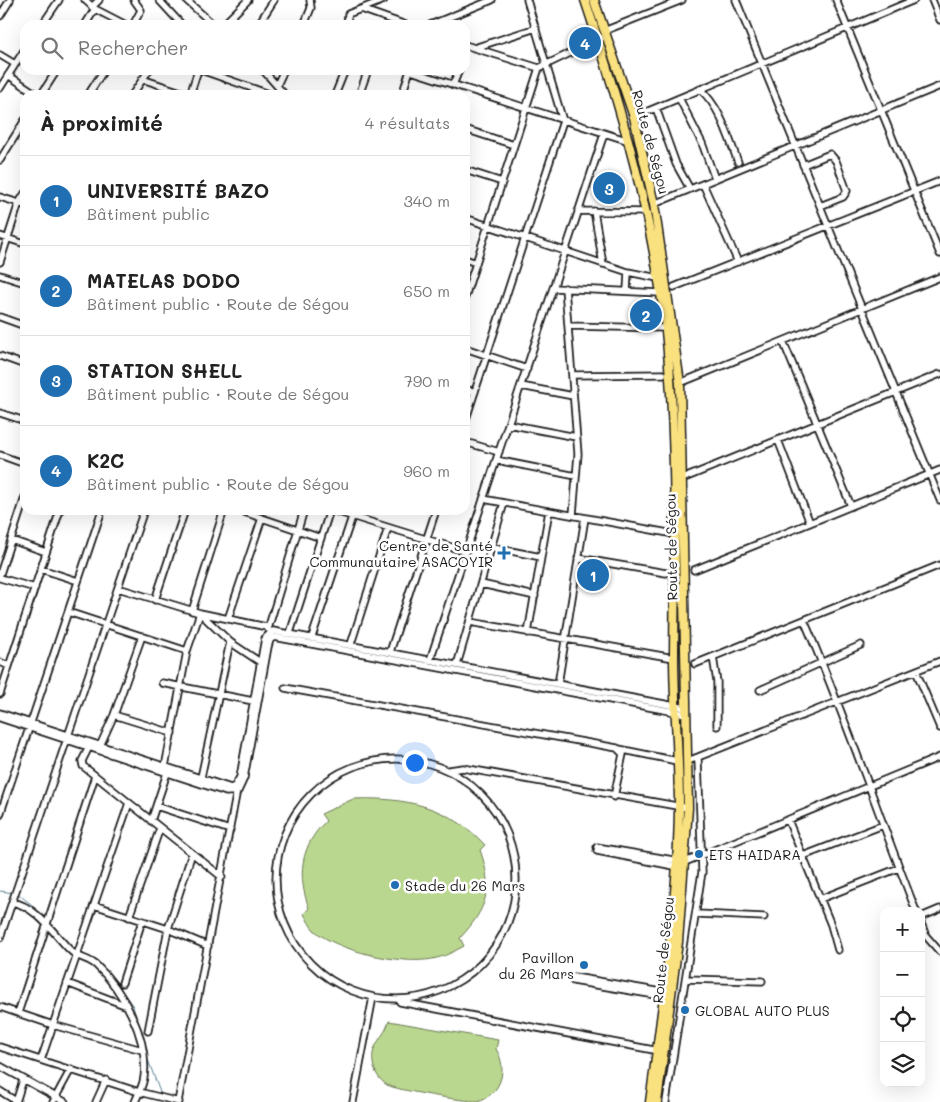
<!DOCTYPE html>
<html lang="fr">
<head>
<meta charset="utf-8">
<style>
	body { margin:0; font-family:Mali,sans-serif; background:#f6f6f6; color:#222 }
	.controls { position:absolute; right:15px; bottom:15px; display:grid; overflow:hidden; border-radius:10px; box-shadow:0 5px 20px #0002 }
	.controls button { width:45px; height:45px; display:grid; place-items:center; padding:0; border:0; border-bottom:1px solid #e0e0e0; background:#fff; color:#222; font:25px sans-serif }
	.you { position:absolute; left:414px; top:762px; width:18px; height:18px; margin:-12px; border:4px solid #fff; border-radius:50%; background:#1a73e8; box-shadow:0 0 0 8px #1a73e833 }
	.badge { display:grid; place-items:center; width:32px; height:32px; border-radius:50%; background:#1f6fb2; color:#fff; font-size:16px; font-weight:700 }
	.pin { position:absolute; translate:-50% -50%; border:2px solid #fff; box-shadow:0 1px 5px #0006 }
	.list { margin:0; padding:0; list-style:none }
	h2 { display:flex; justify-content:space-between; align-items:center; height:65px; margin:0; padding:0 20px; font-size:21px }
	h2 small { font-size:16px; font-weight:400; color:#767676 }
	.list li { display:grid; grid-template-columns:32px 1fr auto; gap:15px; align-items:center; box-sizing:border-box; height:90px; padding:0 20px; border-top:1px solid #e0e0e0 }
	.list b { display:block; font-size:19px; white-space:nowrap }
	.list p { margin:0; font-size:16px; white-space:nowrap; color:#767676 }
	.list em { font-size:16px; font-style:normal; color:#767676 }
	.icon { flex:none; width:28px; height:28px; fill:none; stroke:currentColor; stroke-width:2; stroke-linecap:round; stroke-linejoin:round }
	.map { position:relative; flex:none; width:940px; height:1102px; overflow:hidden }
	.search { position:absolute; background:#fff; box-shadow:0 5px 20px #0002; left:20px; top:20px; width:450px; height:55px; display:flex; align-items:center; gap:12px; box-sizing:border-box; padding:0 18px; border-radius:15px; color:#767676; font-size:19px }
	.panel { position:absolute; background:#fff; box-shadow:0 5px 20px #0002; left:20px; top:90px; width:450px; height:425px; border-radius:15px }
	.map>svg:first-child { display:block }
	.green { fill:#bad78f; stroke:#6b7a56 }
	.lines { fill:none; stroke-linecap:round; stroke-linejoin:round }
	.stream { stroke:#598093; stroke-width:1 }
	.minor-casing { stroke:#1c1c1c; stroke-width:9 }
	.highway-casing { stroke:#1c1c1c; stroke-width:11 }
	.minor { stroke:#fff; stroke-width:5.5 }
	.highway { stroke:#fae180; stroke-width:8 }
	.poi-dot { fill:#1f6fb2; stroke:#fff; stroke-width:2 }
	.labels { text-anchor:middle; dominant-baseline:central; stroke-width:5; stroke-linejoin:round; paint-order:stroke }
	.street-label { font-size:14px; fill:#1c1c1c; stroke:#fff }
	.poi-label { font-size:14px; fill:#1c1c1c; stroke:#fff; text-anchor:start }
</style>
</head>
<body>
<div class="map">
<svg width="940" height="1102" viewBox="0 0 940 1102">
	<rect width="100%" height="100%" fill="#fff"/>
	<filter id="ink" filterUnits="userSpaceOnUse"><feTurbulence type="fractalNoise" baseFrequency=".02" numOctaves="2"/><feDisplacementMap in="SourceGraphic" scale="10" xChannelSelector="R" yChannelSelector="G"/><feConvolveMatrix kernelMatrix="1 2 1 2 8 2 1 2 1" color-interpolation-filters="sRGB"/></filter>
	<g filter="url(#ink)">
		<!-- green -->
		<path class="green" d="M 353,799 C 405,797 449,806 485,845 L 480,850 C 494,888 487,909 460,938 L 464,946 C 453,952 444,957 432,959 C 402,965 336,951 314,930 C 310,926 307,919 304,914 L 309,908 C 297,876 300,846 326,821 L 321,814 Z
			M 389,1021 L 498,1040 L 496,1049 C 508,1068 502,1095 477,1101 C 467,1102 396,1090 387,1085 C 379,1080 374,1071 373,1063 C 370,1044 385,1037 389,1021 Z"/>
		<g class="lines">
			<!-- stream -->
			<path class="stream" d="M 0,891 L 14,893
				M 18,894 L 31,904 L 37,911
				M 63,938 L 73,949
				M 80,952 L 101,964
				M 115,983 L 133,1006 L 137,1022
				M 147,1057 L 161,1095"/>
			<defs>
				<path id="minor" d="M 85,0 L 95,9 L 126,25
					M 159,0 L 182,25
					M 186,0 L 214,25
					M 736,0 L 940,500
					M 836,0 L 940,254
					M 932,0 L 940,20
					M 92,7 L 99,0
					M 361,9 L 406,25
					M 0,16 L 10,0
					M 42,25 L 59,0
					M 85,25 L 95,9
					M 133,25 L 141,10 L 134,0
					M 223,25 L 248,0
					M 258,25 L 274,0
					M 304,25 L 311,8 L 310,0
					M 347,25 L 348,14 L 384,0
					M 430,25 L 492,0
					M 604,31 L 682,0
					M 465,45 L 539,68 L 606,36
					M 474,48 L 536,28
					M 0,55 L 15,64
					M 201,70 L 272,95
					M 263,70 L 285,95
					M 408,70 L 629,141
					M 8,75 L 38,95
					M 142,79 L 190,95
					M 277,85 L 284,70
					M 453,85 L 459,70
					M 0,88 L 25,49
					M 700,89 C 721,108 728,136 738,162
					M 41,95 L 57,70
					M 88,95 L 104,70
					M 132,95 L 149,70
					M 190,95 L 198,70
					M 335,95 L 345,70
					M 359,95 L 368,70
					M 402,95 L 410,70
					M 679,98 L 702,143 L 715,179
					M 656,108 L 676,164 L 690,189
					M 634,117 L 914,0
					M 465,129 L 514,145
					M 0,160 L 25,120
					M 803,165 L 830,154 L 836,161 L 847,191 L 843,197 L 820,206
					M 465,170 L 502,182
					M 703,184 L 738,262
					M 0,197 L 25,205
					M 654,204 L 940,86
					M 578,211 L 645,212
					M 594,211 L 603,264
					M 465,218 L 628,272 L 627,291
					M 0,236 L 25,244
					M 465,259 L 476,263
					M 0,262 L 19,203 L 25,193
					M 628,272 L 658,278
					M 0,275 L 25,283
					M 674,287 L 940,181
					M 553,288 L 660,293
					M 565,288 L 578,454 L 573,515
					M 465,297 L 539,68
					M 0,317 L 25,326
					M 568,326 L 665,328
					M 783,341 L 851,506
					M 465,348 L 527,369
					M 0,356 L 25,365
					M 572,375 L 663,374
					M 680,383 L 940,277
					M 521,386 L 573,396
					M 465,389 L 475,392
					M 0,413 L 25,421
					M 465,422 L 563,121 L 527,0
					M 508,424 L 576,437
					M 778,440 L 810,523
					M 465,442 L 499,452
					M 0,455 L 25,464
					M 496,460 L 576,476
					M 682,479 L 940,374
					M 483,499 L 674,534
					M 238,510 L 321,538
					M 332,510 L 464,551
					M 11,540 L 46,552
					M 491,547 L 541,557
					M 578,558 L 666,573
					M 41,569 L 78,581
					M 694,570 L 940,470
					M 0,574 L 25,497
					M 0,578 L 35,588
					M 481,584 L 535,596
					M 118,588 L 200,613 L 267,627
					M 155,600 L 185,510
					M 192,611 L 224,510
					M 68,612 L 187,651
					M 200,613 L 230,642 L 260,662
					M 228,619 L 262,518
					M 804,620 C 845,715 878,814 916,911
					M 470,622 L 674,658
					M 268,629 L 304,510
					M 290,633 L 330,510
					M 528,633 L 549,511
					M 312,637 L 352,517
					M 351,644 L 388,528
					M 390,652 L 436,510
					M 713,657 L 717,682 L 717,726
					M 430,660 L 604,134
					M 0,662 L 9,666
					M 695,664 L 940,565
					M 457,665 L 504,503
					M 916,671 L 940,728
					M 162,683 L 253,701
					M 558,684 L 585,518
					M 285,688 L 617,748 L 623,754 L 614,797
					M 760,690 L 861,645
					M 0,694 L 60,510
					M 0,713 L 231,788 L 235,786 L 240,777 L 265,638 L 273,631 L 686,708
					M 114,715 L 172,733
					M 0,718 L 226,792 L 238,791 L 244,778 L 268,647 L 270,640 L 274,637 L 686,714
					M 89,747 L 82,761 L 83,766 L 222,877
					M 99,748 L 114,715 L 142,636
					M 619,749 L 677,761
					M276 879a120 120 0 1 1 240 0a120 120 0 1 1-240 0Z
					M 688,761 L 940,661
					M 165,767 L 187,651 L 200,613
					M 449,770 L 463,768 L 688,808
					M 200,782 L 230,642
					M 156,806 L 230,830
					M 0,815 L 102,510
					M 788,820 L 831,925 L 838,950
					M 151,821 L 168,770
					M 597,847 L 685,862 L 940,757
					M 597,851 L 679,867
					M 803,856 L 883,825
					M 820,899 L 899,868
					M 12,902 C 36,906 54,934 70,950 C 77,958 88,958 96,965 C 123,990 149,1039 144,1077 C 143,1086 138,1094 135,1102
					M 94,905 L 168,929 L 208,946
					M 697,914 L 764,917
					M 129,917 L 160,828
					M 921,917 L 940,909
					M 921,923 L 926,936 L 940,952
					M 0,938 L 144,510
					M 574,977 L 668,993
					M 686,979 L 762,981
					M 573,981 L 667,997
					M 67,983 L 127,1006
					M 122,983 L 142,921
					M 400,1002 L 659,1051
					M 0,1007 L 53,1025
					M 18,1013 L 95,776
					M 53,1025 L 142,1050
					M 148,1031 L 168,929 L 192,853
					M 0,1047 L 139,1092 L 179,1102
					M 41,1060 L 129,803
					M 0,1066 L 65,1102
					M 0,1091 L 16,1101
					M 16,1102 L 23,1080
					M 53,1102 L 71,1069
					M 96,1102 L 106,1080
					M 178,1102 L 237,790
					M 353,1102 L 373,997
					M 666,1102 L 702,872 L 698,759"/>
				<path id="highway" d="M 585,0 C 621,108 653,218 666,331 C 677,439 675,548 674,656 C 674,706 679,756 679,807 C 678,905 663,1005 650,1102
					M 594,0 L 634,117 L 654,204 L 680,383 L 688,808 L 678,942 L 657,1102"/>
			</defs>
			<!-- minor casing -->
			<use href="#minor" class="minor-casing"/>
			<!-- highway casing -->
			<use href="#highway" class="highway-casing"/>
			<!-- minor -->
			<use href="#minor" class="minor"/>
			<!-- highway -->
			<use href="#highway" class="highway"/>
		</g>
	</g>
	<!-- markers -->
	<g class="poi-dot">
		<path d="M501.5 545.5h5v5h5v5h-5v5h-5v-5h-5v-5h5z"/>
		<circle cx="699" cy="854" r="5"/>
		<circle cx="395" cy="885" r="5"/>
		<circle cx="584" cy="965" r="5"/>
		<circle cx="685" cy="1010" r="5"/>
	</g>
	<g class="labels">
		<!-- street labels -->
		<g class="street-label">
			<text transform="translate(651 142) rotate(75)">Route de Ségou</text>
			<text transform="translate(671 547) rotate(-91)">Route de Ségou</text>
			<text transform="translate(663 950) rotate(-84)">Route de Ségou</text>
		</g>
		<!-- poi labels -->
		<g class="poi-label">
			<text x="493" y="545" text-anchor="end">Centre de Santé<tspan x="493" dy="16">Communautaire ASACOYIR</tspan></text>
			<text x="709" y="854">ETS HAIDARA</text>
			<text x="405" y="885">Stade du 26 Mars</text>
			<text x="574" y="957" text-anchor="end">Pavillon<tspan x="574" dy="16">du 26 Mars</tspan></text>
			<text x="695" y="1010">GLOBAL AUTO PLUS</text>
		</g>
	</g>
</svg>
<div class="controls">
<button>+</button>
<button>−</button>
<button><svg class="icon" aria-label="locate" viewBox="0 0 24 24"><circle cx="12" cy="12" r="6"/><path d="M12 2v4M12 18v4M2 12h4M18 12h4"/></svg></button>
<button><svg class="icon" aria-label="layers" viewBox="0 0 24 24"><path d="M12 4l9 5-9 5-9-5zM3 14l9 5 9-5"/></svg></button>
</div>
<div class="you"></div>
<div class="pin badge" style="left:593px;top:575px">1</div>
<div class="pin badge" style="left:646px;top:315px">2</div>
<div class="pin badge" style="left:609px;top:188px">3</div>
<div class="pin badge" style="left:585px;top:43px">4</div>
<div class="search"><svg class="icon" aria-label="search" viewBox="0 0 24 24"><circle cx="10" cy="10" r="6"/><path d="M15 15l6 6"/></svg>Rechercher</div>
<section class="panel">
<h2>À proximité<small>4 résultats</small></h2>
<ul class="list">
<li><span class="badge">1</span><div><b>UNIVERSITÉ BAZO</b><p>Bâtiment public</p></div><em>340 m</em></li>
<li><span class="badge">2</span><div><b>MATELAS DODO</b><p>Bâtiment public · Route de Ségou</p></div><em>650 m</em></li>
<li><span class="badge">3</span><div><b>STATION SHELL</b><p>Bâtiment public · Route de Ségou</p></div><em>790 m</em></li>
<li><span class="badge">4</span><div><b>K2C</b><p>Bâtiment public · Route de Ségou</p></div><em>960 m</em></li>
</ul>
</section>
</div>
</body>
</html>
